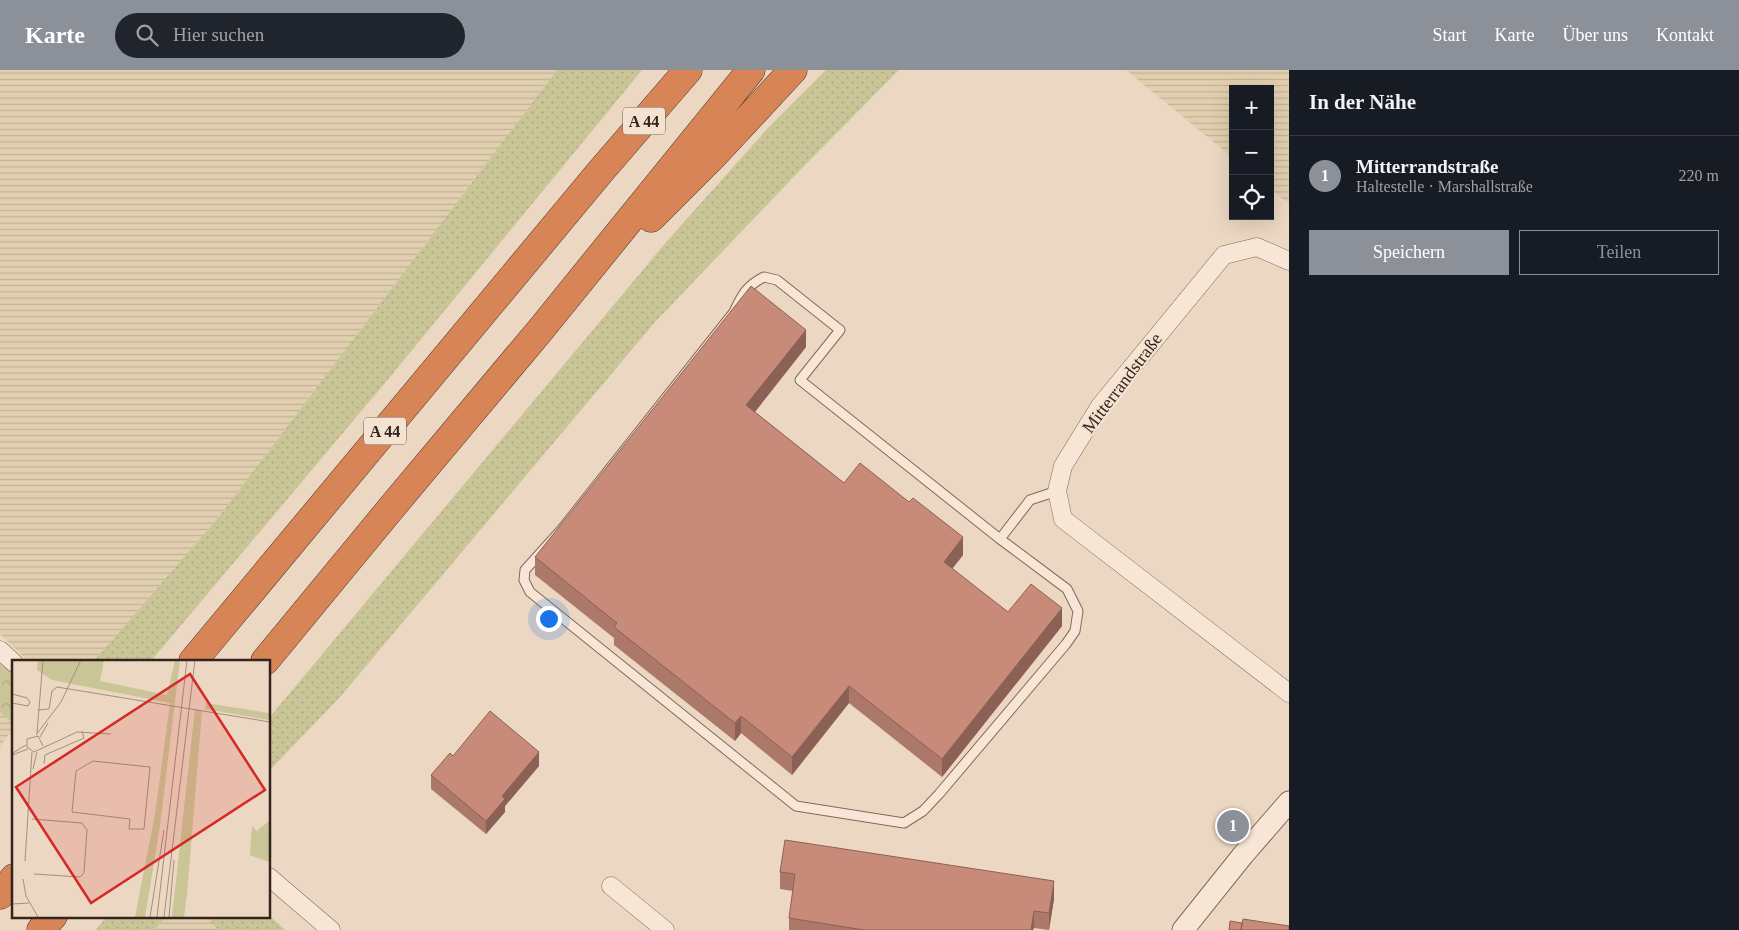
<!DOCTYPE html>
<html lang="de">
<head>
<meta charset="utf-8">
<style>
	body { margin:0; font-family:Georgia,serif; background:#20242c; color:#f1f3f6 }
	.controls { position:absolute; right:15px; top:15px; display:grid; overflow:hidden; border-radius:0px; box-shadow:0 5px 20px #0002 }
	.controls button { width:45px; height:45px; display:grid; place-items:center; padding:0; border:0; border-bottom:1px solid #363941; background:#171b24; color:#f1f3f6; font:25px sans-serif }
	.you { position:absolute; left:548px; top:548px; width:18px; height:18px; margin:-12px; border:4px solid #fff; border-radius:50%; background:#1a73e8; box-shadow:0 0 0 8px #1a73e833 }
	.badge { display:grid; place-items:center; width:32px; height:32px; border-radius:50%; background:#8c9099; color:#fff; font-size:16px; font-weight:700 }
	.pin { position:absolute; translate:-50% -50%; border:2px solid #fff; box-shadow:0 1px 5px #0006 }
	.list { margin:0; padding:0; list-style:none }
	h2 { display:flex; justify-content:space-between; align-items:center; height:65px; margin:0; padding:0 20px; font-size:21px }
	h2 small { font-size:16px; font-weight:400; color:#9ea1a6 }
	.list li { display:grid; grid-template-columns:32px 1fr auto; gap:15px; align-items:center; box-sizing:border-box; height:80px; padding:0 20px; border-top:1px solid #363941 }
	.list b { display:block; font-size:19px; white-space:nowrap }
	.list p { margin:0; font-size:16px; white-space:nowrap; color:#9ea1a6 }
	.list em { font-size:16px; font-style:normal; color:#9ea1a6 }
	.actions { display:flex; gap:10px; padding:15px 20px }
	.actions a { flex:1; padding:11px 0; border:1px solid #8c9099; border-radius:0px; text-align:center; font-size:18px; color:#8c9099 }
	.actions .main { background:#8c9099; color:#fff }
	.icon { flex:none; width:28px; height:28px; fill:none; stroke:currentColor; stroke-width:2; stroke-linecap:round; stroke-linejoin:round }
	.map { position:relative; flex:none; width:1289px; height:860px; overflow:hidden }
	header { display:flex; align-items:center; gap:30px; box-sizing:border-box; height:70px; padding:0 25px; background:#8c9099; color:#fff }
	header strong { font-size:24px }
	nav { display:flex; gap:28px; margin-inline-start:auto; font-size:18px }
	.search { width:350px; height:45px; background:#20242c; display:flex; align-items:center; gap:12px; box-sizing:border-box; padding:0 18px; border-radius:28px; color:#9ea1a6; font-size:19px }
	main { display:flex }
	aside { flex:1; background:#171b24 }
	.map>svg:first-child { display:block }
	.farmland { fill:url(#farmland-rules) }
	.grass { fill:url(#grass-dots) }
	.forest { fill:url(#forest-crowns) }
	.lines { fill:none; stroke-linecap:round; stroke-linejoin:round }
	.service-casing { stroke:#84685a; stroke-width:11 }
	.minor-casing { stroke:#84685a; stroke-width:19 }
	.tertiary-casing { stroke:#84685a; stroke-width:23 }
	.motorway-casing { stroke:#52382e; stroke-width:29 }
	.service { stroke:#f7e6d5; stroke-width:9 }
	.minor { stroke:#f7e6d5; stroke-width:18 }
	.tertiary { stroke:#f7e6d5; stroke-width:21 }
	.motorway { stroke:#d78557; stroke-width:28 }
	.wall { fill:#ac7869 }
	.shaded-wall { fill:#8c6155 }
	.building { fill:#c88b7a; stroke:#8c6155 }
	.labels { text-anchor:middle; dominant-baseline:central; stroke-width:4.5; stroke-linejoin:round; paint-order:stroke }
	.shield { fill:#f3e3d1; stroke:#6e5d54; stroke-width:1 }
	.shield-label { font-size:16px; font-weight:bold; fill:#35241e }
	.street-label { font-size:18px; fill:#35241e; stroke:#f3e3d1 }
	.inset-road { fill:none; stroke:#a28f80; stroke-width:1 }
	.view { fill:#d62828; fill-opacity:0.15; stroke:#d62828; stroke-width:2.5 }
	.inset-edge { fill:none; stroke:#35241e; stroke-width:2.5 }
</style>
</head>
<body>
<header>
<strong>Karte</strong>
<div class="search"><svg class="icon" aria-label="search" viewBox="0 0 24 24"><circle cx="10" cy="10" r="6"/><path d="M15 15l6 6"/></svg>Hier suchen</div>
<nav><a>Start</a><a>Karte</a><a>Über uns</a><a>Kontakt</a></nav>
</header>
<main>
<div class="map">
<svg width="1289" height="860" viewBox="0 0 1289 860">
	<defs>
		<pattern id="farmland-rules" width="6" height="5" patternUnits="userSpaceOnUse" patternTransform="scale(1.25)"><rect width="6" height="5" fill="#e1cfb0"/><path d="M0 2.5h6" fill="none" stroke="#c2b297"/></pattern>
		<pattern id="grass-dots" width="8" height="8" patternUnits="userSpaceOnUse" patternTransform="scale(1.25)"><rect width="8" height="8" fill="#c9c597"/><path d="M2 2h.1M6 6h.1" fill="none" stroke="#ada982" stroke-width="1.8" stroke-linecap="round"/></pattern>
		<pattern id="forest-crowns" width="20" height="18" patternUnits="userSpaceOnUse" patternTransform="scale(1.25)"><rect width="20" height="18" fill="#c9c597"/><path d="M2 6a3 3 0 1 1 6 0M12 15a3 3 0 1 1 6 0" fill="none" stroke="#ada982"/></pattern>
	</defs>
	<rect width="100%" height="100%" fill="#ebd7c2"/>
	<!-- farmland -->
	<path class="farmland" d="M 0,0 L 557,0 L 218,448 L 94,591 L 28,591 L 0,564 Z
		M 1126,0 L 1289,0 L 1289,134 L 1270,119 L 1270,19 L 1233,19 L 1233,88 Z
		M 0,642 L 14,654 L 14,657 L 0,677 Z
		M 167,846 L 207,846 L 218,860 L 154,860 Z"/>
	<!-- grass -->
	<path class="grass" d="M 557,0 L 642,0 L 385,313 L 151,591 L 94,591 L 218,448 Z
		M 826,0 L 899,0 L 807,93 L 655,252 L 340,627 L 269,701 L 269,648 L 668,170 L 768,58 Z
		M 269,845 L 285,860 L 218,860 L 207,846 L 269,846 Z
		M 107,846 L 167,846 L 154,860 L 96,860 Z"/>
	<!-- forest -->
	<path class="forest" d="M 0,592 L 14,605 L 14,654 L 0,642 Z"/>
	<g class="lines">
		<defs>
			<path id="service" d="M 764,207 L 777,210 L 840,260 L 800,310 L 1000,469 L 1067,519 L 1078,541 L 1075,561 L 1066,574 L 939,724 L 923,741 L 904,753 L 796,736 L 530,522 L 524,510 L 525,500 L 562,459 L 734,242 C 742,225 746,216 764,207 Z
				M 1000,469 L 1030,430 L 1057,421"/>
			<path id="minor" d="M 1289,191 L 1257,177 L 1224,185 L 1100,336 L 1063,396 L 1057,421 L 1063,449 L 1289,623
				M 0,580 L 14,593
				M 269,807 L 331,860
				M 611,816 L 665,860"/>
			<path id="tertiary" d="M 1183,860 L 1243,785 L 1289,732"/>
			<path id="motorway" d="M 651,148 L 715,84 L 793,0
				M 193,591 L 600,102 L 688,0
				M 265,591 L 392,437 L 542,258 L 751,0
				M 0,825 L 14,808
				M 41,860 L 53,846"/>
		</defs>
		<!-- service casing -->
		<use href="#service" class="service-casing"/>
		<!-- minor casing -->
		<use href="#minor" class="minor-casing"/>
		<!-- tertiary casing -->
		<use href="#tertiary" class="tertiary-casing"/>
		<!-- motorway casing -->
		<use href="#motorway" class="motorway-casing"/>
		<!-- service -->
		<use href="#service" class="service"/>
		<!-- minor -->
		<use href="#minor" class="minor"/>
		<!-- tertiary -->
		<use href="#tertiary" class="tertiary"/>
		<!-- motorway -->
		<use href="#motorway" class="motorway"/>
	</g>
	<!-- wall -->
	<path class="wall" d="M 806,277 L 755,342 L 844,413 L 963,485 L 952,499 L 1008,542 L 1062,556 L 942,707 L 849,633 L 792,705 L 741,663 L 735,671 L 614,575 L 614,568 L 535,505 L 535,487 Z
		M 453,686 L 539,696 L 505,736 L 505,742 L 486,764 L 431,719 L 431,705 Z
		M 780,802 L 1054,829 L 1049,860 L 1034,858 L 1033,860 L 789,860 L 789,848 L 793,821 L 780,819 Z"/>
	<!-- shaded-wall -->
	<path class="shaded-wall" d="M 806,260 L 806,277 L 746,353 L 746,335 Z
		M 963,467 L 963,485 L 944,509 L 944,492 Z
		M 1062,538 L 1062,556 L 942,707 L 942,689 Z
		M 849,616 L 849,633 L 792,705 L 792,687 Z
		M 741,646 L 741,663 L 735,671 L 735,653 Z
		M 539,682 L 539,696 L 505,736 L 505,742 L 486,764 L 486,751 L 502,726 Z
		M 1054,811 L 1054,829 L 1049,860 L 1049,843 Z
		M 1034,841 L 1034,858 L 1033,860 L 1031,860 Z"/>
	<!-- building -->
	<path class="building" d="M 751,216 L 806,260 L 746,335 L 844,413 L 860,393 L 909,432 L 913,428 L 963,467 L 944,492 L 1008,542 L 1031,514 L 1062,538 L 942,689 L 849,616 L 792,687 L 741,646 L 735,653 L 614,557 L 617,553 L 535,487 Z
		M 490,641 L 539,682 L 502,726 L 505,729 L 486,751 L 431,705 L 450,683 L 453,686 Z
		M 785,770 L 1054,811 L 1049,843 L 1034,841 L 1031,860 L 864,860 L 789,848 L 795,804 L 780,802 Z
		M 1243,849 L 1289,856 L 1289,860 L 1241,860 Z
		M 1230,851 L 1242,853 L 1241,860 L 1229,860 Z"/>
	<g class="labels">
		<!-- shield labels -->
		<g class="shield">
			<rect x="623" y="37.5" width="42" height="27" rx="4"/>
			<rect x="364" y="347.5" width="42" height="27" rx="4"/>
		</g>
		<g class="shield-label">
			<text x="644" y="51">A 44</text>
			<text x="385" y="361">A 44</text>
		</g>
		<!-- street labels -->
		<g class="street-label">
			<text transform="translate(1122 313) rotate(-53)">Mitterrandstraße</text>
		</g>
	</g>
	<!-- overview -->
	<g transform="translate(12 590)">
		<rect width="258" height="258" fill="#ebd7c2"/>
		<path d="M 26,0 L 92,0 L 88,21 L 155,35 L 163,0 L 168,0 L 148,166 L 133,257 L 123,257 L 143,154 L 158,43 L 40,20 L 25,10 ZM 183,49 L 190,51 L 175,234 L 172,257 L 160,257 ZM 257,161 L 257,202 L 238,195 L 240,166 L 245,171 Z" fill="#c9c597"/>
		<path d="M 194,43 L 257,53 L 257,60 L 193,49 Z" fill="#c9c597"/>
		<path class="inset-road" d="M 0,34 L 15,38 L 18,42 L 16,46 L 0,43M 26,50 L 37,49 L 40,31 L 45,27 L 258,62M 25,73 L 31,0M 24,75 L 49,42 L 69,0M 28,77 L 36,63M 31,86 L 26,76 L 15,79 L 15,87 L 22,92 L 65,72 L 99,74M 1,93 L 14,85M 0,95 L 16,89M 81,101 L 138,107 L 132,169 L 117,169 L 118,159 L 60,152 L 64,111 ZM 32,104 L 33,95 L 72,78 L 70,71M 21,109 L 25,92M 20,159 L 70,163 L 75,170 L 72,213 L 68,217 L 22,214M 13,201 L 20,92M 11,219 L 14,236 L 26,257M 0,244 L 17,243M 138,257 L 152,170M 145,257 L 175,0M 152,257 L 183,0M 157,257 L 162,200"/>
		<path class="view" d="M 178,14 L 253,130 L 79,243 L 4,127 Z"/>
		<rect width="258" height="258" class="inset-edge"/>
	</g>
</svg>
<div class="controls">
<button>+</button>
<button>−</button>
<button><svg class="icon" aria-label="locate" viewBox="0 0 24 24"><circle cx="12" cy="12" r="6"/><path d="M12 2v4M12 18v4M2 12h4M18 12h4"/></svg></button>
</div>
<div class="you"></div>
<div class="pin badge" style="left:1233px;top:756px">1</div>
</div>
<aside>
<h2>In der Nähe<small></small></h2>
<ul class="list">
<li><span class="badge">1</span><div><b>Mitterrandstraße</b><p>Haltestelle · Marshallstraße</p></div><em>220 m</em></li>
</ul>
<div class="actions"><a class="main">Speichern</a><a>Teilen</a></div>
</aside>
</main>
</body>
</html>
